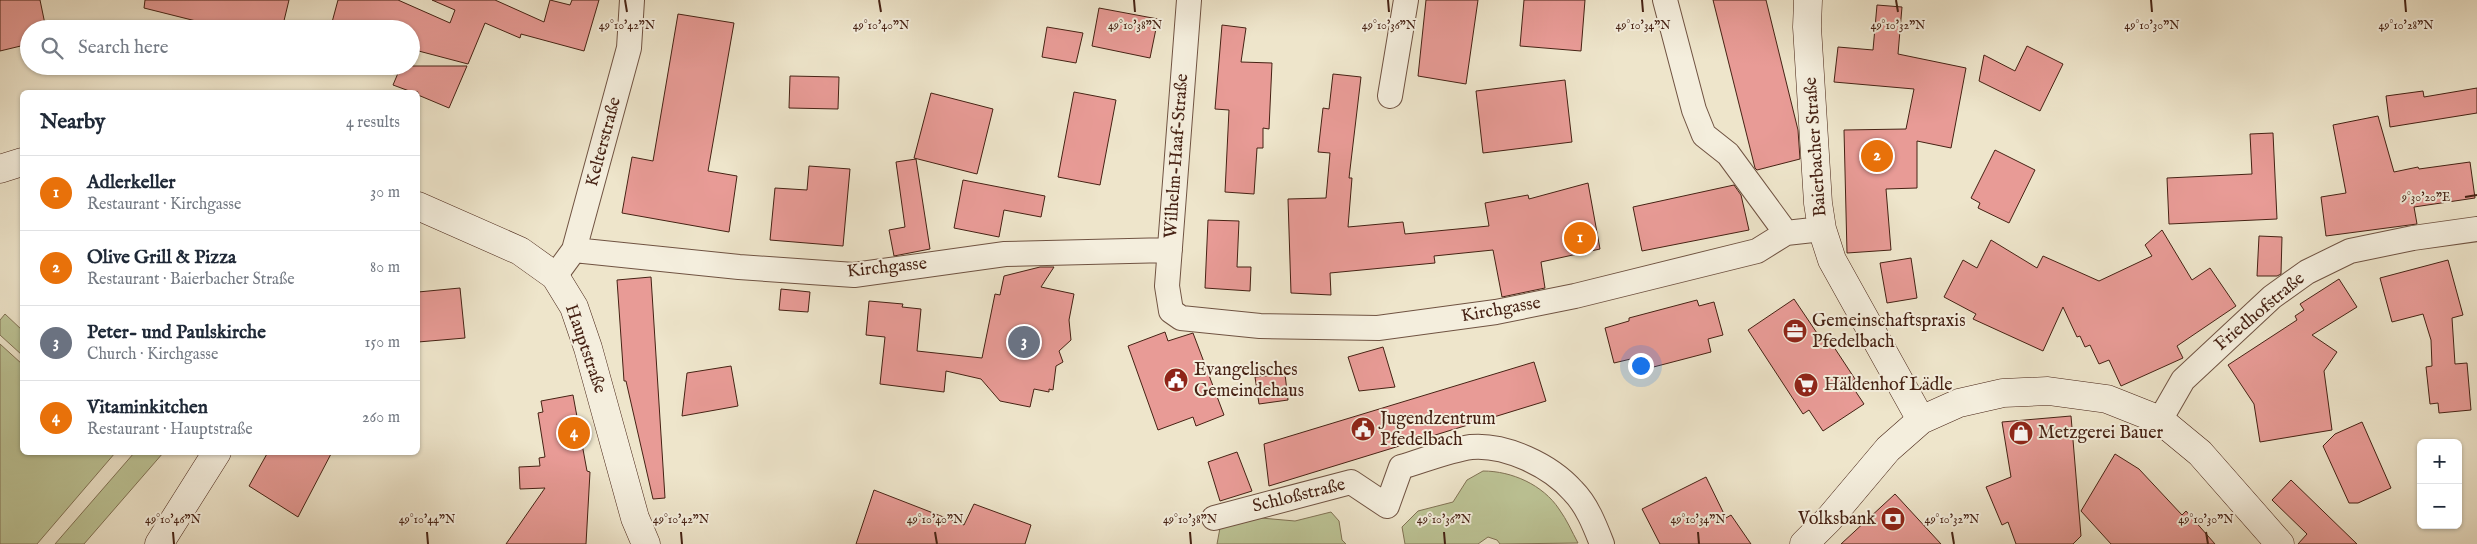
<!DOCTYPE html>
<html lang="en">
<head>
<meta charset="utf-8">
<style>
	body { margin:0; font-family:"IM FELL English",serif; background:#f2f2f3; color:#1f2937 }
	.controls { position:absolute; right:15px; bottom:15px; display:grid; overflow:hidden; border-radius:8px; box-shadow:0 1px 4px #0004 }
	.controls button { width:45px; height:45px; display:grid; place-items:center; padding:0; border:0; border-bottom:1px solid #e0e1e3; background:#fff; color:#1f2937; font:25px sans-serif }
	.you { position:absolute; left:1640px; top:365px; width:18px; height:18px; margin:-12px; border:4px solid #fff; border-radius:50%; background:#1a73e8; box-shadow:0 0 0 8px #1a73e833 }
	.badge { display:grid; place-items:center; width:32px; height:32px; border-radius:50%; background:#8f2418; color:#fff; font-size:16px; font-weight:700 }
	.pin { position:absolute; translate:-50% -50%; border:2px solid #fff; box-shadow:0 1px 5px #0006 }
	.list { margin:0; padding:0; list-style:none }
	h2 { display:flex; justify-content:space-between; align-items:center; height:65px; margin:0; padding:0 20px; font-size:21px }
	h2 small { font-size:16px; font-weight:400; color:#747a83 }
	.list li { display:grid; grid-template-columns:32px 1fr auto; gap:15px; align-items:center; box-sizing:border-box; height:75px; padding:0 20px; border-top:1px solid #e0e1e3 }
	.list b { display:block; font-size:19px; white-space:nowrap }
	.list p { margin:0; font-size:16px; white-space:nowrap; color:#747a83 }
	.list em { font-size:16px; font-style:normal; color:#747a83 }
	.icon { flex:none; width:28px; height:28px; fill:none; stroke:currentColor; stroke-width:2; stroke-linecap:round; stroke-linejoin:round }
	.map { position:relative; flex:none; width:2477px; height:544px; overflow:hidden }
	.search { position:absolute; background:#fff; box-shadow:0 1px 4px #0004; left:20px; top:20px; width:400px; height:55px; display:flex; align-items:center; gap:12px; box-sizing:border-box; padding:0 18px; border-radius:28px; color:#747a83; font-size:19px }
	.panel { position:absolute; background:#fff; box-shadow:0 1px 4px #0004; left:20px; top:90px; width:400px; height:365px; border-radius:8px }
	.map>svg:first-child { display:block }
	.green { fill:#bcc395; stroke:#817254 }
	.building { fill:#e89b96; stroke:#462214 }
	.lines { fill:none; stroke-linecap:round; stroke-linejoin:round }
	.street-casing { stroke:#705342; stroke-width:26 }
	.secondary-casing { stroke:#462214; stroke-width:29 }
	.street { stroke:#f4eedd; stroke-width:24 }
	.secondary { stroke:#f4eedd; stroke-width:28 }
	.ticks { fill:none; stroke:#462214; stroke-width:2 }
	.labels { text-anchor:middle; dominant-baseline:central; stroke-width:4; stroke-linejoin:round; paint-order:stroke }
	.street-label { font-size:18px; fill:#462214; stroke:#f4eedd }
	.poi-label { font-size:18px; fill:#462214; stroke:#f4eedd; text-anchor:start }
	.ticks-label { font-size:12px; text-anchor:middle; fill:#462214; stroke:#f4eedd; stroke-width:4; stroke-linejoin:round; paint-order:stroke }
</style>
</head>
<body>
<div class="map">
<svg width="2477" height="544" viewBox="0 0 2477 544">
	<rect width="100%" height="100%" fill="#eee5cb"/>
	<filter id="stains"><feTurbulence type="fractalNoise" baseFrequency=".004" numOctaves="4"/><feColorMatrix values="0 0 0 0 .2 0 0 0 0 .09 0 0 0 0 .02 0 0 0 .5 -.17"/></filter>
	<radialGradient id="worn" r=".72"><stop offset=".6" stop-color="#630" stop-opacity="0"/><stop offset="1" stop-color="#630" stop-opacity=".3"/></radialGradient>
	<!-- green -->
	<path class="green" d="M 5,314 L 22,330 L 22,355 L 0,335 L 0,320 Z
		M 0,344 L 22,364 L 22,452 L 115,453 L 37,544 L 0,544 Z
		M 134,453 L 163,453 L 84,544 L 55,544 Z
		M 1483,471 C 1512,471 1543,485 1559,509 C 1567,520 1572,532 1578,543 L 1500,544 L 1497,540 L 1488,537 L 1478,544 L 1405,544 L 1402,527 L 1418,511 L 1453,502 L 1467,480 Z
		M 1331,512 L 1339,521 L 1342,540 L 1346,544 L 1217,544 L 1220,528 L 1261,518 L 1295,521 Z"/>
	<!-- building -->
	<path class="building" d="M 0,0 L 40,0 L 46,29 L 29,29 L 29,44 L 0,51 Z
		M 145,0 L 289,0 L 282,29 L 228,29 L 144,8 Z
		M 338,0 L 398,0 L 450,23 L 455,10 L 432,0 L 495,0 L 544,22 L 550,0 L 570,5 L 572,0 L 599,0 L 584,51 L 521,34 L 520,38 L 485,23 L 468,64 L 411,49 L 411,29 L 340,29 L 331,26 Z
		M 1426,0 L 1478,0 L 1466,84 L 1418,76 Z
		M 1524,0 L 1585,0 L 1581,51 L 1520,46 Z
		M 1713,0 L 1766,0 L 1798,130 L 1800,159 L 1757,170 L 1755,168 Z
		M 1877,5 L 1902,7 L 1898,54 L 1966,68 L 1951,148 L 1917,141 L 1917,188 L 1886,189 L 1891,250 L 1847,253 L 1844,130 L 1906,129 L 1914,89 L 1834,82 L 1838,47 L 1873,50 Z
		M 1099,8 L 1158,19 L 1150,58 L 1092,46 Z
		M 678,14 L 734,23 L 708,171 L 737,176 L 729,232 L 622,213 L 632,157 L 653,161 Z
		M 1222,25 L 1246,28 L 1241,62 L 1272,63 L 1269,129 L 1263,128 L 1263,148 L 1257,148 L 1254,194 L 1225,192 L 1229,110 L 1215,109 Z
		M 1047,27 L 1083,33 L 1076,63 L 1042,57 Z
		M 2027,46 L 2063,64 L 2040,111 L 1979,81 L 1984,55 L 2015,71 Z
		M 401,66 L 467,66 L 449,108 L 418,95 L 418,92 L 412,92 L 393,85 Z
		M 1333,74 L 1361,77 L 1349,178 L 1352,178 L 1348,227 L 1403,222 L 1405,234 L 1489,226 L 1485,203 L 1528,195 L 1529,199 L 1588,183 L 1600,249 L 1541,262 L 1545,288 L 1502,297 L 1493,250 L 1434,256 L 1435,263 L 1330,273 L 1331,295 L 1291,293 L 1288,199 L 1326,198 L 1330,153 L 1318,152 L 1323,108 L 1329,109 Z
		M 790,76 L 839,77 L 838,109 L 789,108 Z
		M 1565,80 L 1572,142 L 1483,153 L 1476,91 Z
		M 2477,88 L 2477,113 L 2390,127 L 2386,96 L 2423,91 L 2424,97 Z
		M 1074,92 L 1116,100 L 1100,185 L 1058,177 Z
		M 931,93 L 993,109 L 977,174 L 914,158 Z
		M 2378,116 L 2394,172 L 2418,167 L 2419,169 L 2470,162 L 2475,198 L 2414,207 L 2417,224 L 2326,236 L 2321,197 L 2346,193 L 2333,125 Z
		M 2273,133 L 2277,219 L 2169,224 L 2167,178 L 2252,174 L 2250,134 Z
		M 1995,150 L 2035,170 L 2009,223 L 1978,208 L 1980,203 L 1971,198 Z
		M 916,159 L 930,249 L 894,256 L 889,230 L 905,227 L 896,162 Z
		M 809,166 L 850,169 L 843,246 L 770,240 L 775,188 L 807,190 Z
		M 963,180 L 1045,196 L 1041,217 L 1004,210 L 999,237 L 954,228 Z
		M 1734,185 L 1741,195 L 1749,230 L 1642,251 L 1633,207 Z
		M 1208,220 L 1239,221 L 1237,267 L 1251,267 L 1250,291 L 1205,288 Z
		M 2162,230 L 2192,280 L 2210,268 L 2236,306 L 2177,346 L 2183,358 L 2121,386 L 2109,360 L 2099,364 L 2090,345 L 2085,347 L 2080,336 L 2077,337 L 2063,307 L 2043,351 L 1973,319 L 1976,314 L 1944,297 L 1963,260 L 1977,268 L 1991,240 L 2037,268 L 2043,256 L 2099,281 L 2152,256 L 2145,245 Z
		M 2259,236 L 2282,237 L 2281,274 L 2277,276 L 2257,276 Z
		M 1911,258 L 1917,298 L 1887,303 L 1880,263 Z
		M 2448,260 L 2463,315 L 2452,318 L 2455,364 L 2467,363 L 2471,410 L 2439,413 L 2438,403 L 2430,404 L 2426,367 L 2432,366 L 2431,340 L 2423,314 L 2392,322 L 2380,278 Z
		M 1040,267 L 1054,267 L 1041,287 L 1074,294 L 1069,320 L 1071,340 L 1059,351 L 1063,362 L 1056,366 L 1053,390 L 1049,389 L 1049,392 L 1034,389 L 1030,407 L 1000,401 L 981,379 L 946,371 L 944,392 L 880,384 L 885,337 L 866,335 L 869,301 L 903,304 L 902,307 L 921,309 L 917,351 L 982,358 L 995,294 L 1000,295 L 1004,276 Z
		M 651,277 L 665,498 L 653,499 L 626,381 L 624,381 L 617,280 Z
		M 2339,279 L 2357,307 L 2312,335 L 2337,352 L 2324,371 L 2332,430 L 2260,442 L 2254,404 L 2228,365 L 2297,320 L 2295,316 L 2304,310 L 2300,304 Z
		M 460,288 L 465,338 L 418,342 L 418,292 Z
		M 781,289 L 810,292 L 808,312 L 779,310 Z
		M 1794,299 L 1823,342 L 1828,338 L 1855,379 L 1850,383 L 1864,404 L 1823,431 L 1809,410 L 1803,414 L 1748,330 Z
		M 1697,300 L 1699,306 L 1714,302 L 1723,335 L 1708,339 L 1711,352 L 1642,370 L 1639,357 L 1614,363 L 1605,328 L 1629,321 L 1629,318 Z
		M 1165,332 L 1168,341 L 1193,333 L 1224,415 L 1196,426 L 1193,417 L 1158,430 L 1128,346 Z
		M 1383,347 L 1395,387 L 1359,391 L 1348,357 Z
		M 1534,362 L 1546,401 L 1269,486 L 1264,444 Z
		M 731,366 L 738,406 L 682,416 L 687,373 Z
		M 1285,374 L 1288,400 L 1259,404 L 1255,377 Z
		M 573,395 L 587,471 L 590,472 L 586,544 L 506,544 L 545,488 L 520,489 L 519,467 L 540,466 L 539,458 L 545,457 L 538,413 L 543,412 L 541,401 Z
		M 2071,416 L 2081,536 L 2073,544 L 2016,544 L 2008,522 L 2002,525 L 1986,487 L 2011,477 L 2002,422 Z
		M 2362,422 L 2391,488 L 2358,503 L 2349,503 L 2323,446 L 2335,434 Z
		M 268,452 L 332,452 L 298,517 L 249,486 Z
		M 1237,452 L 1252,491 L 1220,501 L 1208,462 Z
		M 2115,454 L 2139,469 L 2182,515 L 2186,511 L 2215,544 L 2111,544 L 2081,511 Z
		M 1706,477 L 1726,518 L 1731,515 L 1751,544 L 1660,544 L 1642,509 Z
		M 2291,480 L 2357,544 L 2298,544 L 2307,534 L 2272,500 Z
		M 874,490 L 964,525 L 974,504 L 1031,525 L 1025,544 L 856,544 Z
		M 1895,494 L 1941,544 L 1841,544 Z"/>
	<g class="lines">
		<defs>
			<path id="street" d="M 1189,0 L 1167,286 L 1171,311 L 1181,318 L 1260,326 L 1378,328 L 1496,312 L 1575,296 L 1757,251 L 1786,233 L 1822,229
				M 1665,0 L 1694,110 L 1704,135 L 1728,154 L 1786,233
				M 1390,96 L 1406,0
				M 574,250 L 739,267 L 854,275 L 1005,254 L 1170,250
				M 555,276 L 574,250 L 629,48 L 632,0
				M 2160,420 L 2183,380 L 2272,297 L 2307,272 L 2350,251 L 2413,238 L 2477,229
				M 1214,518 L 1351,482 L 1387,506 L 1401,467 C 1422,461 1449,450 1471,447 C 1505,444 1550,465 1573,491 C 1587,505 1595,526 1602,544"/>
			<path id="secondary" d="M 1808,0 L 1807,27 L 1818,203 L 1822,229 L 1832,260 L 1921,420
				M 0,169 L 22,162
				M 418,206 L 520,251 L 555,276 L 574,307 L 588,348 L 635,518 L 646,544
				M 159,544 L 217,452
				M 1804,544 L 1829,519 L 1888,449 L 1921,420 L 1959,403 L 2003,393 L 2048,391 L 2107,399 L 2160,420 L 2200,453 L 2280,544"/>
		</defs>
		<!-- street casing -->
		<use href="#street" class="street-casing"/>
		<!-- secondary casing -->
		<use href="#secondary" class="secondary-casing"/>
		<!-- street -->
		<use href="#street" class="street"/>
		<!-- secondary -->
		<use href="#secondary" class="secondary"/>
	</g>
	<!-- ticks -->
	<path class="ticks" d="M 625,0 L 627,12M 879,0 L 881,12M 1134,0 L 1135,12M 1388,0 L 1389,12M 1642,0 L 1643,12M 1896,0 L 1898,12M 2151,0 L 2152,12M 2405,0 L 2406,12M 2465,197 L 2477,195M 173,532 L 174,544M 427,532 L 428,544M 681,532 L 682,544M 935,532 L 937,544M 1190,532 L 1191,544M 1444,532 L 1445,544M 1698,532 L 1699,544M 1952,532 L 1954,544M 2206,532 L 2208,544"/>
	<!-- icons -->
	<defs>
		<symbol id="office-disc" viewBox="-11 -11 22 22"><circle r="9.5" fill="#8f2418" stroke="#f4eedd"/><path d="M-6-3h4V-5.5h4V-3h4V5H-6ZM-1-4.5V-3h2v-1.5ZM-6 0V1H6V0Z" fill="#fff"/></symbol>
		<symbol id="civic-disc" viewBox="-11 -11 22 22"><circle r="9.5" fill="#8f2418" stroke="#f4eedd"/><path d="M-.6-6.5H3V-4.5H.6V-3L4-1V1h2V6H-6V1h2V-1L-.6-3ZM-1.2 2.5V6h2.4V2.5Z" fill="#fff"/></symbol>
		<symbol id="supermarket-disc" viewBox="-11 -11 22 22"><circle r="9.5" fill="#8f2418" stroke="#f4eedd"/><path d="M-6-5.5h2.5l.6 2H6L4.5 2H-2.5L-4.4-4H-6ZM-1.5 3.2a1.3 1.3 0 1 0 .1 0ZM3 3.2a1.3 1.3 0 1 0 .1 0Z" fill="#fff"/></symbol>
		<symbol id="shop-disc" viewBox="-11 -11 22 22"><circle r="9.5" fill="#8f2418" stroke="#f4eedd"/><path d="M-5-2.5h2.3a2.7 3.5 0 0 1 5.4 0H5L5.5 6h-11ZM-1.5-2.5h3a1.5 2.3 0 0 0-3 0Z" fill="#fff"/></symbol>
		<symbol id="bank-disc" viewBox="-11 -11 22 22"><circle r="9.5" fill="#8f2418" stroke="#f4eedd"/><path d="M-6-4H6V4H-6ZM0-2.3a2.3 2.3 0 1 0 0 4.6a2.3 2.3 0 1 0 0-4.6Z" fill="#fff"/></symbol>
	</defs>
	<g fill-rule="evenodd">
		<use href="#office-disc" x="1781" y="317" width="28" height="28"/>
		<use href="#civic-disc" x="1162" y="366" width="28" height="28"/>
		<use href="#supermarket-disc" x="1792" y="371" width="28" height="28"/>
		<use href="#civic-disc" x="1349" y="415" width="28" height="28"/>
		<use href="#shop-disc" x="2007" y="419" width="28" height="28"/>
		<use href="#bank-disc" x="1879" y="505" width="28" height="28"/>
	</g>
	<g class="labels">
		<!-- street labels -->
		<g class="street-label">
			<text transform="translate(604 142) rotate(-75)">Kelterstraße</text>
			<text transform="translate(1816 147) rotate(-94)">Baierbacher Straße</text>
			<text transform="translate(1177 156) rotate(-86)">Wilhelm-Haaf-Straße</text>
			<text transform="translate(887 268) rotate(-6)">Kirchgasse</text>
			<text transform="translate(1501 310) rotate(-10)">Kirchgasse</text>
			<text transform="translate(2260 312) rotate(-40)">Friedhofstraße</text>
			<text transform="translate(585 349) rotate(71)">Hauptstraße</text>
			<text transform="translate(1299 496) rotate(-14)">Schloßstraße</text>
		</g>
		<!-- poi labels -->
		<g class="poi-label">
			<text x="1812" y="321">Gemeinschaftspraxis<tspan x="1812" dy="21">Pfedelbach</tspan></text>
			<text x="1194" y="370">Evangelisches<tspan x="1194" dy="21">Gemeindehaus</tspan></text>
			<text x="1824" y="385">Häldenhof Lädle</text>
			<text x="1380" y="419">Jugendzentrum<tspan x="1380" dy="21">Pfedelbach</tspan></text>
			<text x="2038" y="433">Metzgerei Bauer</text>
			<text x="1876" y="519" text-anchor="end">Volksbank</text>
		</g>
	</g>
	<g class="ticks-label">
		<text x="627" y="29">49°10'42"N</text>
		<text x="881" y="29">49°10'40"N</text>
		<text x="1135" y="29">49°10'38"N</text>
		<text x="1389" y="29">49°10'36"N</text>
		<text x="1643" y="29">49°10'34"N</text>
		<text x="1898" y="29">49°10'32"N</text>
		<text x="2152" y="29">49°10'30"N</text>
		<text x="2406" y="29">49°10'28"N</text>
		<text x="2426" y="201">9°30'20"E</text>
		<text x="173" y="523">49°10'46"N</text>
		<text x="427" y="523">49°10'44"N</text>
		<text x="681" y="523">49°10'42"N</text>
		<text x="935" y="523">49°10'40"N</text>
		<text x="1190" y="523">49°10'38"N</text>
		<text x="1444" y="523">49°10'36"N</text>
		<text x="1698" y="523">49°10'34"N</text>
		<text x="1952" y="523">49°10'32"N</text>
		<text x="2206" y="523">49°10'30"N</text>
	</g>
	<rect width="100%" height="100%" filter="url(#stains)"/>
	<rect width="100%" height="100%" fill="url(#worn)"/>
</svg>
<div class="controls">
<button>+</button>
<button>−</button>
</div>
<div class="you"></div>
<div class="pin badge" style="left:1580px;top:238px;background:#e8710a">1</div>
<div class="pin badge" style="left:1877px;top:156px;background:#e8710a">2</div>
<div class="pin badge" style="left:1024px;top:342px;background:#6b7280">3</div>
<div class="pin badge" style="left:574px;top:433px;background:#e8710a">4</div>
<div class="search"><svg class="icon" aria-label="search" viewBox="0 0 24 24"><circle cx="10" cy="10" r="6"/><path d="M15 15l6 6"/></svg>Search here</div>
<section class="panel">
<h2>Nearby<small>4 results</small></h2>
<ul class="list">
<li><span class="badge" style="background:#e8710a">1</span><div><b>Adlerkeller</b><p>Restaurant · Kirchgasse</p></div><em>30 m</em></li>
<li><span class="badge" style="background:#e8710a">2</span><div><b>Olive Grill &amp; Pizza</b><p>Restaurant · Baierbacher Straße</p></div><em>80 m</em></li>
<li><span class="badge" style="background:#6b7280">3</span><div><b>Peter- und Paulskirche</b><p>Church · Kirchgasse</p></div><em>150 m</em></li>
<li><span class="badge" style="background:#e8710a">4</span><div><b>Vitaminkitchen</b><p>Restaurant · Hauptstraße</p></div><em>260 m</em></li>
</ul>
</section>
</div>
</body>
</html>
